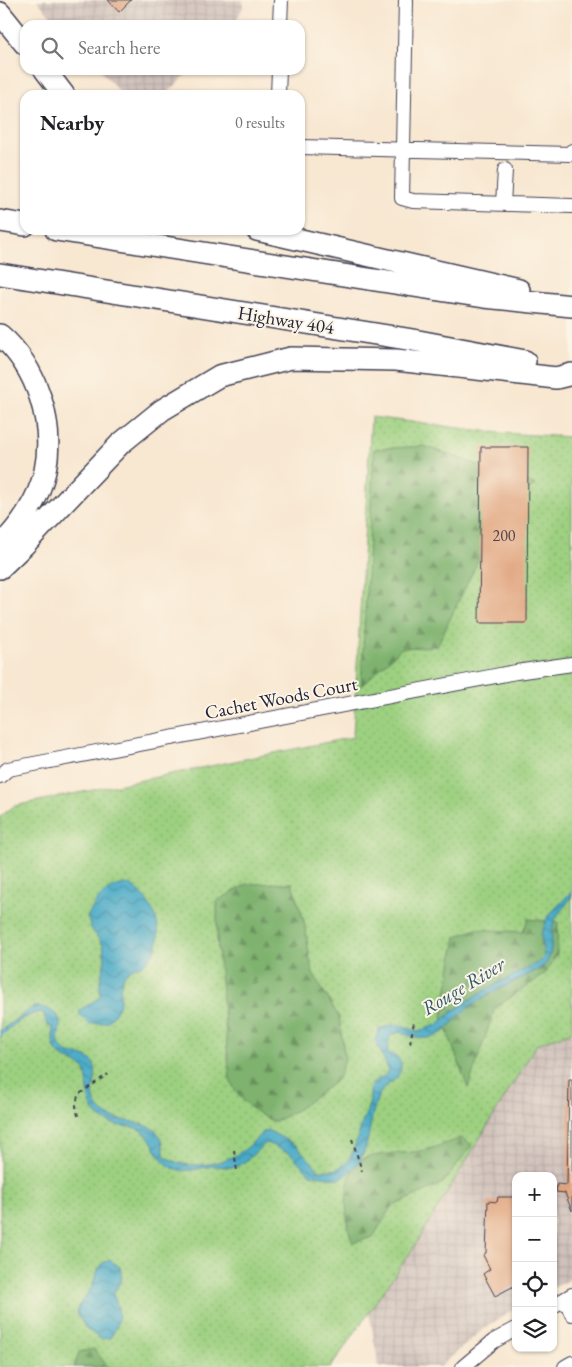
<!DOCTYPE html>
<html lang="en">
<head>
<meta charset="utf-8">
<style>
	body { margin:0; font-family:"EB Garamond",serif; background:#f6f6f6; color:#202124 }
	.controls { position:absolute; right:15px; bottom:15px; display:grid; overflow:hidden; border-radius:10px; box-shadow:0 1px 4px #0004 }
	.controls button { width:45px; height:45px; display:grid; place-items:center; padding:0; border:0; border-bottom:1px solid #e0e0e0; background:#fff; color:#202124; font:25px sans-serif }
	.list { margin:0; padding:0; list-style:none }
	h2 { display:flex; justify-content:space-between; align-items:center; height:65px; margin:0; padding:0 20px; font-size:21px }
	h2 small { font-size:16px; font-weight:400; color:#757577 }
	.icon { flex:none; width:28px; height:28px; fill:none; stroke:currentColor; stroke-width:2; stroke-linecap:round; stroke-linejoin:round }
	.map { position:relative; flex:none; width:572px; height:1367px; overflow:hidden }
	.search { position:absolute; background:#fff; box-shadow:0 1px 4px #0004; left:20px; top:20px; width:285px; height:55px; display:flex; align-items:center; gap:12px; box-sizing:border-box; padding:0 18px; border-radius:15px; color:#757577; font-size:19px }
	.panel { position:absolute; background:#fff; box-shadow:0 1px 4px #0004; left:20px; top:90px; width:285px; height:145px; border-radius:15px }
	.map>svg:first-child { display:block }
	.industrial { fill:url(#industrial-grid) }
	.grass { fill:url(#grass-dots); stroke:#60795e }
	.forest { fill:url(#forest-firs); stroke:#506a54 }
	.water { fill:url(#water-waves); stroke:#356681 }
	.building { fill:#dfa17a }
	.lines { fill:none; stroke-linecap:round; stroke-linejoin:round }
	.minor-casing { stroke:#424052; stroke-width:16 }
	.highway-casing { stroke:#424052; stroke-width:24 }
	.path { stroke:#424052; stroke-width:2; stroke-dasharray:4 4; stroke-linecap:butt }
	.minor { stroke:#fff; stroke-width:14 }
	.highway { stroke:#fff; stroke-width:21 }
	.labels { text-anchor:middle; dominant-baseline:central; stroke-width:4; stroke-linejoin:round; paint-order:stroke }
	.number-label { font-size:16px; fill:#51424b }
	.street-label { font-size:19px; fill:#22223b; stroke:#fcf5e5 }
	.water-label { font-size:20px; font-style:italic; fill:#315873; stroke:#fcf5e5 }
</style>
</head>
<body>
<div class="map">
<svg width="572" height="1367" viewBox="0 0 572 1367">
	<defs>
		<pattern id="industrial-grid" width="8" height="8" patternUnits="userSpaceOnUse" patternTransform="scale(1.25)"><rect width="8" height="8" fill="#cfc0ba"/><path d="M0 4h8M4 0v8" fill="none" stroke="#b1a5a1"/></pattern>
		<pattern id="grass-dots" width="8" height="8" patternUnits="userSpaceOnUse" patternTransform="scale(1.25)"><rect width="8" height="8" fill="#9dd080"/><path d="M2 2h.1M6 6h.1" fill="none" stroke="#87b270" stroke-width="1.8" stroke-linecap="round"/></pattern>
		<pattern id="forest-firs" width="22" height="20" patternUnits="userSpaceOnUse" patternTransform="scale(1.25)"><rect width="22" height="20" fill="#7eb26e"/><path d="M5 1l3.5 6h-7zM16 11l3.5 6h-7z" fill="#67905c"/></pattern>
		<pattern id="water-waves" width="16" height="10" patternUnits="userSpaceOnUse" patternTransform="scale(1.25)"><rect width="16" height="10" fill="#48aac7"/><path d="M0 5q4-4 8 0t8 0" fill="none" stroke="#3c8aa3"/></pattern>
	</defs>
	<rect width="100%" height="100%" fill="#fcf5e5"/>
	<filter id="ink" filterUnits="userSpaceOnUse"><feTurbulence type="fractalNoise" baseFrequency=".02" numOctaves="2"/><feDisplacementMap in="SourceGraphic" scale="10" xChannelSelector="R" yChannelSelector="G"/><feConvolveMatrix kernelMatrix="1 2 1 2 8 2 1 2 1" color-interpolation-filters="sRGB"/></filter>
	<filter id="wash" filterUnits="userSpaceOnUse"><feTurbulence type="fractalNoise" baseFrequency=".0096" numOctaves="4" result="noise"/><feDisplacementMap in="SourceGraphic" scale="20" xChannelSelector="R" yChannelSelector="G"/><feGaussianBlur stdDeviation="1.12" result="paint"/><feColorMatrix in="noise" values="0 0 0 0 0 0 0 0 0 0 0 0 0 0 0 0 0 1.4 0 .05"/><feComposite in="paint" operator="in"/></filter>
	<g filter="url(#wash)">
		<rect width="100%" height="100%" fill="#f8e7d1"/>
		<!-- industrial -->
		<path class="industrial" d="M 37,0 L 243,0 L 243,7 L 234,25 L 59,25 Z
			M 100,70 L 190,70 L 166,95 L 122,95 Z
			M 572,1032 L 572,1278 L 553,1288 L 553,1176 L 516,1176 L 516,1308 L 482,1330 L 440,1367 L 379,1367 L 369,1312 L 412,1250 L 537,1044 Z"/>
		<!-- grass -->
		<path class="grass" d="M 371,417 L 500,433 L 572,437 L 572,1032 L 537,1044 L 412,1250 L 331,1367 L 0,1367 L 0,817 L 14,806 L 353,737 Z"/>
		<!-- forest -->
		<path class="forest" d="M 424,446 L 535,485 L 512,499 L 485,546 L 437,646 L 402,648 L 361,686 L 374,449 Z
			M 292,883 L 304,921 L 312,972 L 339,1017 L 345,1059 L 338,1079 L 300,1108 L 275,1122 C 255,1114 238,1099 230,1080 L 217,938 L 217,901 L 247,884 Z
			M 528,919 L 558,922 L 557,954 L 546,973 L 495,1008 L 468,1088 L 442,1017 L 456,937 L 476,929 L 523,932 Z
			M 462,1138 L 472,1145 L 443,1183 L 391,1207 L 373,1237 L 353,1243 C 344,1223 341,1171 363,1159 C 374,1153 410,1154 425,1150 C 437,1147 449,1142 462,1138 Z
			M 94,1349 L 108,1367 L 74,1367 L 79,1352 Z"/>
		<!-- water -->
		<path class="water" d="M 127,884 C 152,894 172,939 147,961 C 140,967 130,967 124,976 C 118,986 122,996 119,1006 C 117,1011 111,1017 108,1022 L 90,1024 L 80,1016 L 80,1010 L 100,997 L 100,980 L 105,961 L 103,945 L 91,928 L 87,917 C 98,899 104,886 127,884 Z
			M 572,891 C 572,903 557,911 554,923 C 550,936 554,952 546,964 C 543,969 496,990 486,996 C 478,1001 468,1007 461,1014 C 452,1022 448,1031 436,1036 C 422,1041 413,1037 400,1032 L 390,1036 L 387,1052 C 392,1055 400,1057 401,1064 C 403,1079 385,1083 379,1095 C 364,1128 376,1157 340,1179 L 310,1174 L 291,1154 L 267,1143 C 256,1149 250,1161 237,1166 C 230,1169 222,1166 215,1166 C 197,1167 183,1177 167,1164 C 155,1155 155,1140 142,1131 C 131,1124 123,1128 113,1124 C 82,1113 91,1092 85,1070 C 68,1052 51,1066 53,1028 L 47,1025 L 43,1012 C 26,1013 11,1026 0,1038 L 0,1031 L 33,1007 C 41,1006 48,1008 54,1013 C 68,1022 53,1035 61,1047 C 68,1058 87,1051 94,1064 C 99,1076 90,1090 95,1102 C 109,1134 165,1107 164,1155 C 183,1172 221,1165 241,1152 C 252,1146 256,1136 267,1130 L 296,1145 L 319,1170 C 351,1173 351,1155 360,1130 C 362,1122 366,1114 369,1105 C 371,1099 369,1092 371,1086 C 376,1077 387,1079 388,1068 L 375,1040 L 379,1029 L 391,1025 L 399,1025 L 418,1031 L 437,1025 L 453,1011 L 483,991 L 539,962 L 544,957 L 541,935 L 548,916 Z
			M 110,1260 L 120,1267 L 122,1279 L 113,1294 C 121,1312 121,1322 110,1338 L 101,1339 L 86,1329 L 77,1313 L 79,1305 L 92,1287 L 98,1270 L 103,1263 Z"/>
		<g id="blocks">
			<!-- building -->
			<path class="building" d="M 108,0 L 131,0 L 119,12 Z
				M 481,447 L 528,447 L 527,623 L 479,623 Z
				M 569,1080 L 572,1080 L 572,1211 L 565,1193 L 556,1192 L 557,1184 L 567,1185 Z
				M 498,1197 L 516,1197 L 516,1285 L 495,1296 L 483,1274 L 490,1269 L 483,1255 L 486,1253 L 488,1201 L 497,1202 Z"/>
		</g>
	</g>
	<g filter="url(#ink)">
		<use href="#blocks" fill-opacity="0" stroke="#424052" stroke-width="1"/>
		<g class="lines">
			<defs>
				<path id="minor" d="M 406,0 L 402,198 L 413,201 L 572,206
					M 280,25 L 281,0
					M 278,95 L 279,70
					M 300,147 L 570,154 L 572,151
					M 503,204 L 505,170
					M 0,776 L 8,769 L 516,672 L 572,664
					M 565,1299 L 572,1314
					M 553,1306 L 572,1295
					M 463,1367 L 494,1341 L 516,1329
					M 565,1367 L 572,1363"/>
				<path id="highway" d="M 0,13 L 25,44
					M 45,70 L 64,95
					M 0,221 L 25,225
					M 56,230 L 484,297 L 572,306
					M 257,230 L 519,290
					M 0,274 L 413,340 L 525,361
					M 0,335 C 37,367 55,423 45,471 C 39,499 20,527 0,546
					M 0,568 L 24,545 L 120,444 L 162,410 L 219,376 L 291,358 L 396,360 L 556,378 L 572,374"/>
			</defs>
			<!-- minor casing -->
			<use href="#minor" class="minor-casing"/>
			<!-- highway casing -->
			<use href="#highway" class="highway-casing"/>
			<!-- path -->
			<path class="path" d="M 410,1043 L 414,1022
				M 78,1116 L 76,1106 L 78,1095 L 108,1074
				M 352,1139 L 362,1171
				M 234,1150 L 237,1171"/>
			<!-- minor -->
			<use href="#minor" class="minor"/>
			<!-- highway -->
			<use href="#highway" class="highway"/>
		</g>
	</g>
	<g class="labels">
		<!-- number labels -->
		<g class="number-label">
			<text x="504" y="535">200</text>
		</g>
		<!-- street labels -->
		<g class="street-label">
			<text transform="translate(286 320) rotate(9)">Highway 404</text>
			<text transform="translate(281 698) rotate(-11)">Cachet Woods Court</text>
		</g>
		<!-- water labels -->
		<g class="water-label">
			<text transform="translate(463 986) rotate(-31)">Rouge River</text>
		</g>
	</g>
</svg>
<div class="controls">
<button>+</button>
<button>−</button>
<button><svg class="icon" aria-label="locate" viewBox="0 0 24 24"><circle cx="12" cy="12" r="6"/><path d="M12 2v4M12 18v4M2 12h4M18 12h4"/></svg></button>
<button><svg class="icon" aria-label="layers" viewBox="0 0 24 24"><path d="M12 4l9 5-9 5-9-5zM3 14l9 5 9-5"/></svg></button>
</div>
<div class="search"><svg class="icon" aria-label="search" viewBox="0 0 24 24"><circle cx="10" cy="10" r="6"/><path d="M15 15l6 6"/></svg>Search here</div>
<section class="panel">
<h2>Nearby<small>0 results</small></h2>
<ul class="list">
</ul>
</section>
</div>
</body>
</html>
